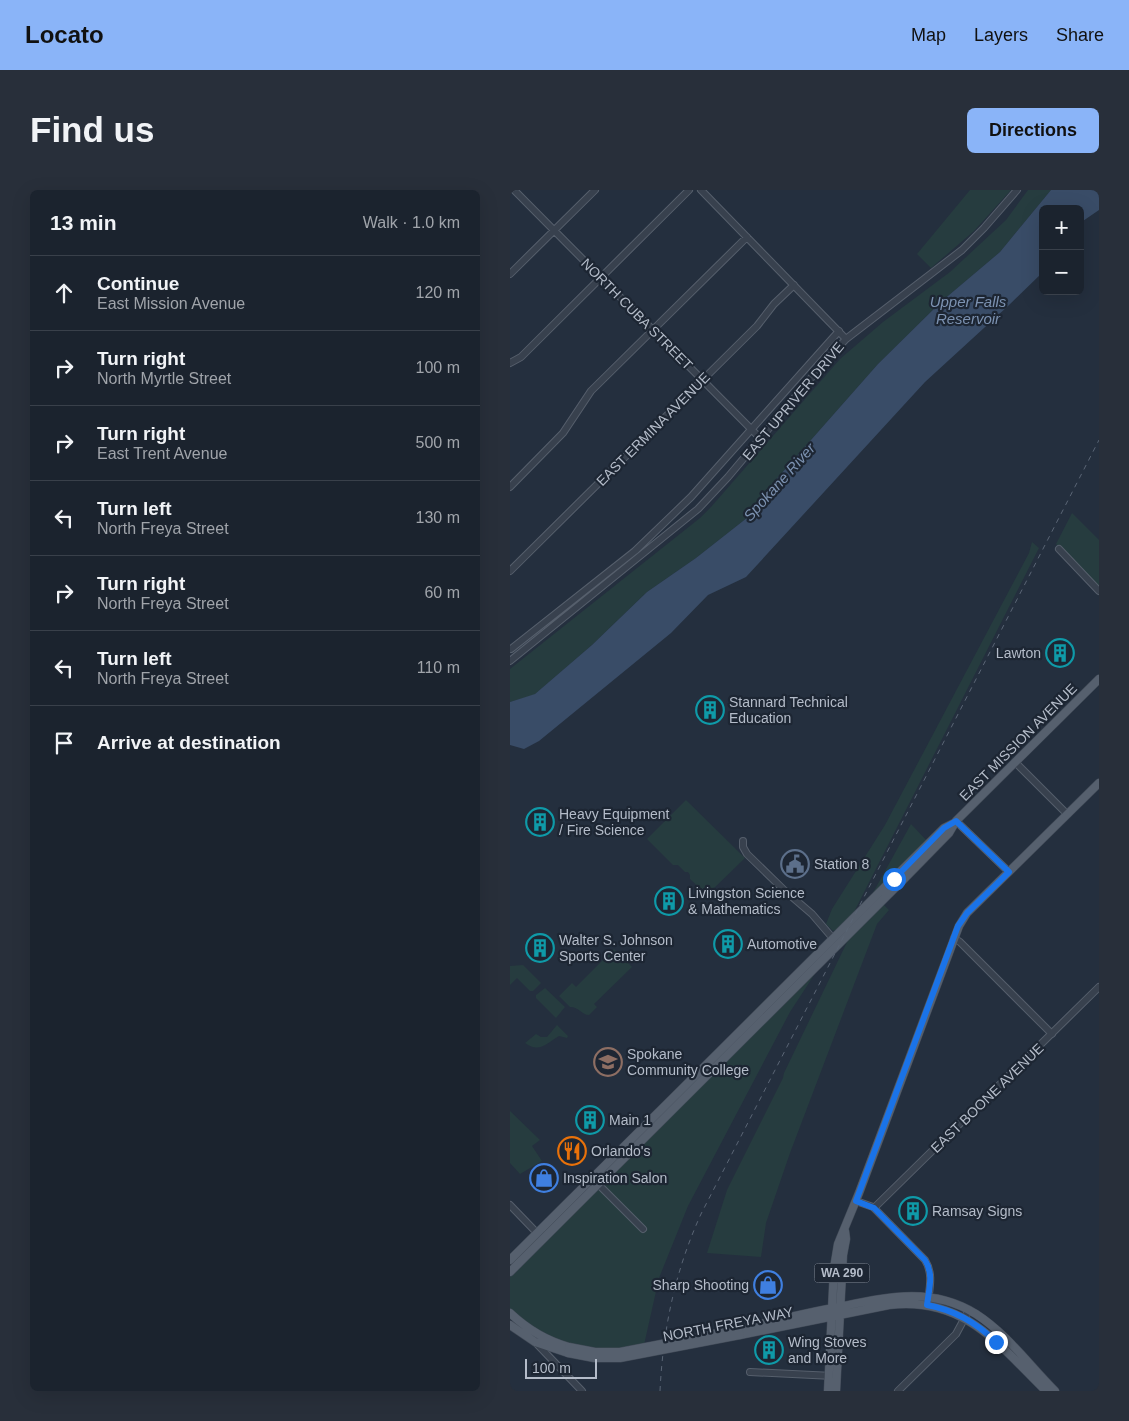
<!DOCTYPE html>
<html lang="en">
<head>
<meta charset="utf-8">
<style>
	body { margin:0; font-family:Helvetica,sans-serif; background:#282f3a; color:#f1f3f6 }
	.controls { position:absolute; right:15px; top:15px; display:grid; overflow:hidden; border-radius:8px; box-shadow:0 5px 20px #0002 }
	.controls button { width:45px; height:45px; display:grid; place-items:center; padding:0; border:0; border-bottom:1px solid #39404a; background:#1b232e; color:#f1f3f6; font:25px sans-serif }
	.scale { position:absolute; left:15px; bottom:12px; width:72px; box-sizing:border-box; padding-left:5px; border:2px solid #b4bcc9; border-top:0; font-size:14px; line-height:18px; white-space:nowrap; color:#b4bcc9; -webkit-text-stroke:4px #1d2633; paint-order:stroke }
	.stop { position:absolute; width:15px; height:15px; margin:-11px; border:4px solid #1a73e8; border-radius:50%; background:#fff }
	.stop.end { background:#1a73e8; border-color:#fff; box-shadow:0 1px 5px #0008 }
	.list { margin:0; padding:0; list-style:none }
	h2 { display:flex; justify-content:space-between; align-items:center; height:65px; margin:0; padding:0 20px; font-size:21px }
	h2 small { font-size:16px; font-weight:400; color:#a0a4aa }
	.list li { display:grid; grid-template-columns:32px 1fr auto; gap:15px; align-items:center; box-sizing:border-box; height:75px; padding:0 20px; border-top:1px solid #39404a }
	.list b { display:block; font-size:19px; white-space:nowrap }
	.list p { margin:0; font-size:16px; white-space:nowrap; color:#a0a4aa }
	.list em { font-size:16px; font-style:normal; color:#a0a4aa }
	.icon { flex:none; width:28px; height:28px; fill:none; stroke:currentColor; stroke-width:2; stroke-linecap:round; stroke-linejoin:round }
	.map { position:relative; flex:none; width:589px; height:1201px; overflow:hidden; border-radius:8px }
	header { display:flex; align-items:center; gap:30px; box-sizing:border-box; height:70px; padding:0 25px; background:#8ab4f8; color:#111 }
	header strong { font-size:24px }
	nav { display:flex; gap:28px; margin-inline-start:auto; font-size:18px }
	.intro { display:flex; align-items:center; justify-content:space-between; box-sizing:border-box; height:120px; padding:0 30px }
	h1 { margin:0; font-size:35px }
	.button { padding:12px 22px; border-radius:8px; background:#8ab4f8; color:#111; font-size:18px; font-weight:700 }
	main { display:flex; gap:30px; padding:0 30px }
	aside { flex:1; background:#1b232e; border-radius:8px; box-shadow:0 5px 20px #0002 }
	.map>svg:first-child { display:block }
	.green { fill:#263c3f }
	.water { fill:#394c67 }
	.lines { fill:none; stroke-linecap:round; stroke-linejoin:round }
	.minor-casing { stroke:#565f6c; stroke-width:8 }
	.major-casing { stroke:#414a57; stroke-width:9 }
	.minor { stroke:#38414e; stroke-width:6 }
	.major { stroke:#56606e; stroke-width:8 }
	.rail { stroke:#5a6575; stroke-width:1; stroke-dasharray:5 5; stroke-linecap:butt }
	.major-bridge-casing { stroke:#414a57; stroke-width:9; stroke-linecap:butt }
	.major-bridge { stroke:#56606e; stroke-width:8 }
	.route { stroke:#1a73e8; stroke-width:6 }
	.labels { text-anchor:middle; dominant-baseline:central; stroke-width:4.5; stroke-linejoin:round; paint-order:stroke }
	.shield { fill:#1d2633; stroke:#878f9c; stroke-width:1 }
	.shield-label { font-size:12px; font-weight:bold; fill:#b4bcc9 }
	.street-label { font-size:14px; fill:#b4bcc9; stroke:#1d2633 }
	.poi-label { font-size:14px; fill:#b4bcc9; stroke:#1d2633; text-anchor:start }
	.water-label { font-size:15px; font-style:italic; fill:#7c92b1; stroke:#1d2633 }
</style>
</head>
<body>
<header>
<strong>Locato</strong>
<nav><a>Map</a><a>Layers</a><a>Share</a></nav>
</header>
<div class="intro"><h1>Find us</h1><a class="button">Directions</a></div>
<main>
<aside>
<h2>13 min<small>Walk · 1.0 km</small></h2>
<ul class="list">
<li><svg class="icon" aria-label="ahead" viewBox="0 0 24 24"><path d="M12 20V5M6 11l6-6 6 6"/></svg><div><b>Continue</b><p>East Mission Avenue</p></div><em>120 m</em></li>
<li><svg class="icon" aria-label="right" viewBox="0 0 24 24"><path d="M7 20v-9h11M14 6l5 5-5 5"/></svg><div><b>Turn right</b><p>North Myrtle Street</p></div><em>100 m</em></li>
<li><svg class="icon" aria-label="right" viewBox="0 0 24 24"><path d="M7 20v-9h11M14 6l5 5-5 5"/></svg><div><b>Turn right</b><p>East Trent Avenue</p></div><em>500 m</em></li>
<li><svg class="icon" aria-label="left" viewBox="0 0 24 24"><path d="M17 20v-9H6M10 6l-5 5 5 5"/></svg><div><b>Turn left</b><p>North Freya Street</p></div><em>130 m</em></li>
<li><svg class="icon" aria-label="right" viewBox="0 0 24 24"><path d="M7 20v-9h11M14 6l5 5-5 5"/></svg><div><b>Turn right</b><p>North Freya Street</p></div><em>60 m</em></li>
<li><svg class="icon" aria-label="left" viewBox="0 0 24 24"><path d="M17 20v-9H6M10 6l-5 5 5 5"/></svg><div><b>Turn left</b><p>North Freya Street</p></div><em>110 m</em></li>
<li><svg class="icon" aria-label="arrive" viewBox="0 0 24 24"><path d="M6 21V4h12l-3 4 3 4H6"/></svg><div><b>Arrive at destination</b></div></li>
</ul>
</aside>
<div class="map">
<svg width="589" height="1201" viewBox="0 0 589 1201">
	<rect width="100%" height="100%" fill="#242f3e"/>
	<!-- green -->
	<path class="green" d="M 460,0 L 501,0 L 464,41 L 421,78 L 407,64 Z
		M 518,0 L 541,0 L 490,62 L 432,111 L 368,174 L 263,293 L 247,320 L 186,368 L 137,402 L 82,455 L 24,505 L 0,512 L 0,479 L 190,328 L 201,317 L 330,169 L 373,132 L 440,82 L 496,30 Z
		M 562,323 L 589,350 L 589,398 L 546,354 Z
		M 522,352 L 529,358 L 343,724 L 328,739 L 323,741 L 316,734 L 322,719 L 375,635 L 519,363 Z
		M 176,610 L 235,668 L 197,705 L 180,689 L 180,685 L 178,682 L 175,682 L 168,675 L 163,675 L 137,649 Z
		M 401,634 L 417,651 L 359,710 Z
		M 373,714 L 379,720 L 367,734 L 280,963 L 256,1033 L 251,1067 L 197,1063 L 217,1000 L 273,888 L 274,883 L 339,748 Z
		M 104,759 L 122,777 L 84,814 L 87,817 L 79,825 C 72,825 69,817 60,817 L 49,806 L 62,793 L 66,797 Z
		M 13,775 L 31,793 L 23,801 L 20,801 L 7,788 L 0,795 L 0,776 Z
		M 308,779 L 280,822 L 178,1016 L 149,1088 L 134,1155 C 94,1162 61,1159 24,1139 C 16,1134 8,1126 0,1120 L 0,1087 Z
		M 35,798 L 55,817 L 46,828 L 26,808 L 26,805 Z
		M 47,835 L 58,846 L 57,848 L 49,846 C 36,854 29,863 15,853 L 26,844 L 31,847 L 37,847 Z
		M 0,921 L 30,950 L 22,956 L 32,971 L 10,984 L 0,973 Z"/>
	<!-- water -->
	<path class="water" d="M 541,0 L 589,0 L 589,20 L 570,33 L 570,19 L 533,19 L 533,82 L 498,116 L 415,192 L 236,387 L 198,405 L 161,443 L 29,551 L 14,559 L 0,555 L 0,512 L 25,504 L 82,455 L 137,402 L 186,368 L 247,320 L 263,293 L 368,174 L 432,111 L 490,62 Z"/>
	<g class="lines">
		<defs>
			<path id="minor" d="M 4,0 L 251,249
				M 191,0 L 336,149
				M 0,84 L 85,0
				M 0,173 L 11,167 L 179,0
				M 0,297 L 53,243 L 81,201 L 237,47
				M 549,359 L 589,401
				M 0,381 L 247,136 L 264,114 L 284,95
				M 1,459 L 125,361 L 181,307 L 329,141
				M 0,471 L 188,319 L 218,287 L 312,175 L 336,149 L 452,60 L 474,38 L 507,0
				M 505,572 L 557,624
				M 446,631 L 499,682
				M 233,651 L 233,657 L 237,664 L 274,700 L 302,724 L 326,752
				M 444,748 L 450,752 L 542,844
				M 88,994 L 133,1039
				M 346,1011 L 363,1017 L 415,1070 C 423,1083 420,1096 418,1111
				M 0,1015 L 27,1043
				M 364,1018 L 589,797
				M 26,1153 L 72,1201
				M 240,1182 L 323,1186
				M 388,1201 L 446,1144 L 459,1120"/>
			<path id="major" d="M 0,1070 L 424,648 L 434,638 L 444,633
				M 0,1082 L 395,688 L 439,643 L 446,631 L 589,489
				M 0,1123 C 17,1139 37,1151 59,1157
				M 0,1135 L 25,1152 L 58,1163
				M 229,1139 C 262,1131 295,1123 329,1117 C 377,1107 421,1096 466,1124 C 497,1144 519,1175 545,1201
				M 230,1145 L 379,1115 C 454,1106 488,1154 536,1201
				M 318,1201 L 324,1078 L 328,1054 L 349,1003 L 449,736 L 457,723 L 589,593
				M 326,1201 L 333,1065 L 336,1049 L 335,1041"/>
		</defs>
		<!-- minor casing -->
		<use href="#minor" class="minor-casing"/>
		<!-- major casing -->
		<use href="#major" class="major-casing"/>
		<!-- minor -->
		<use href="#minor" class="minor"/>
		<!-- major -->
		<use href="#major" class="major"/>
		<!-- rail -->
		<path class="rail" d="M 150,1201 C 153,1139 165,1081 191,1024 L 589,250"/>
		<defs>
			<path id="major-bridge" d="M 59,1157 L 85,1162 L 110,1162 L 229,1139
				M 58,1163 L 84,1168 L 110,1168 L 230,1145"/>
		</defs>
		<!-- major-bridge casing -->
		<use href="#major-bridge" class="major-bridge-casing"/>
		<!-- major-bridge -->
		<use href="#major-bridge" class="major-bridge"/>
	</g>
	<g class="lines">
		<!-- route -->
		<path class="route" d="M 384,689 L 434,638 L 446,631 L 499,682 L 457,723 L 448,736 L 346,1011 L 364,1018 L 415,1070 C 424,1084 419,1099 417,1115 C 444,1120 467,1133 486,1152"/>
	</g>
	<!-- icons -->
	<defs>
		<symbol id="building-ring" viewBox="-11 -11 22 22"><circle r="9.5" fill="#1d2633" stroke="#0f9aa8" stroke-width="1.5"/><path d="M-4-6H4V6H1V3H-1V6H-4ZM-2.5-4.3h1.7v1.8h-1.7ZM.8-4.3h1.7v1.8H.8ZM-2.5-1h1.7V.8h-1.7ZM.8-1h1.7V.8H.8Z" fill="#0f9aa8"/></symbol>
		<symbol id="civic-ring" viewBox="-11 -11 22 22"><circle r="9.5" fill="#1d2633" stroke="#5c6f8a" stroke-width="1.5"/><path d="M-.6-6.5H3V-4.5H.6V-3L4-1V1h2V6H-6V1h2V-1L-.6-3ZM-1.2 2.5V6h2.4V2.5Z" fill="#5c6f8a"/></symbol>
		<symbol id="university-ring" viewBox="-11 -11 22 22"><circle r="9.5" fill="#1d2633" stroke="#8d6e63" stroke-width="1.5"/><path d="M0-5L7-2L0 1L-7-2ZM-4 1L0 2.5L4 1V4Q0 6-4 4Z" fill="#8d6e63"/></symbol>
		<symbol id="restaurant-ring" viewBox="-11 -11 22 22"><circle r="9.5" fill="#1d2633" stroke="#e8710a" stroke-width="1.5"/><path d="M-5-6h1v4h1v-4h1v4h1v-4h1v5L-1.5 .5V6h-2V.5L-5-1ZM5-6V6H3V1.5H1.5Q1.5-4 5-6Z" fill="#e8710a"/></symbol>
		<symbol id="shop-ring" viewBox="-11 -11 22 22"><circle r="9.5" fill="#1d2633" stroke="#3f7fe0" stroke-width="1.5"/><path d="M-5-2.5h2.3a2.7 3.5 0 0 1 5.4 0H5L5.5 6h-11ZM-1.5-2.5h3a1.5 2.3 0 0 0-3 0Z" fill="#3f7fe0"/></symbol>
	</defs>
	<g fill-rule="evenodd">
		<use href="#building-ring" x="534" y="447" width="32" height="32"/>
		<use href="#building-ring" x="184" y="504" width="32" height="32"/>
		<use href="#building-ring" x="14" y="616" width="32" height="32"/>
		<use href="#civic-ring" x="269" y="658" width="32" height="32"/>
		<use href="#building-ring" x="143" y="695" width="32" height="32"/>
		<use href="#building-ring" x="202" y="738" width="32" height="32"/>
		<use href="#building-ring" x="14" y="742" width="32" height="32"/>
		<use href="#university-ring" x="82" y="856" width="32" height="32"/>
		<use href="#building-ring" x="64" y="914" width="32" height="32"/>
		<use href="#restaurant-ring" x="46" y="945" width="32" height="32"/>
		<use href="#shop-ring" x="18" y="972" width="32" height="32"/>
		<use href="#building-ring" x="387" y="1005" width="32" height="32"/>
		<use href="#shop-ring" x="242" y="1079" width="32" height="32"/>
		<use href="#building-ring" x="243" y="1144" width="32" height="32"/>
	</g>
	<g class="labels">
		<!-- shield labels -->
		<rect class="shield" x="304.5" y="1073.5" width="55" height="19" rx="4"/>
		<g class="shield-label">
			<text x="332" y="1083">WA 290</text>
		</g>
		<!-- street labels -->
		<g class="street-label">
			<text transform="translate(127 124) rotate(45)">NORTH CUBA STREET</text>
			<text transform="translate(283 211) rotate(-50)">EAST UPRIVER DRIVE</text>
			<text transform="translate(143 239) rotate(-45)">EAST ERMINA AVENUE</text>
			<text transform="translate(508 552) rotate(-45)">EAST MISSION AVENUE</text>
			<text transform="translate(477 908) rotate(-44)">EAST BOONE AVENUE</text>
			<text transform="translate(218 1134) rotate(-11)">NORTH FREYA WAY</text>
		</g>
		<!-- poi labels -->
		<g class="poi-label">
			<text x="531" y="463" text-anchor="end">Lawton</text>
			<text x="219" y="512">Stannard Technical<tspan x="219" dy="16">Education</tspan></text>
			<text x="49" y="624">Heavy Equipment<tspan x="49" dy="16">/ Fire Science</tspan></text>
			<text x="304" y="674">Station 8</text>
			<text x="178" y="703">Livingston Science<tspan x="178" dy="16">&amp; Mathematics</tspan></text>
			<text x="49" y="750">Walter S. Johnson<tspan x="49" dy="16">Sports Center</tspan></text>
			<text x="237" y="754">Automotive</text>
			<text x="117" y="864">Spokane<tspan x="117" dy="16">Community College</tspan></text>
			<text x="99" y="930">Main 1</text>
			<text x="81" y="961">Orlando's</text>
			<text x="53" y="988">Inspiration Salon</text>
			<text x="422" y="1021">Ramsay Signs</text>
			<text x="239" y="1095" text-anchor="end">Sharp Shooting</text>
			<text x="278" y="1152">Wing Stoves<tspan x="278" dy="16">and More</tspan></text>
		</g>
		<!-- water labels -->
		<g class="water-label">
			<text x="458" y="111">Upper Falls<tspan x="458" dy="17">Reservoir</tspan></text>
			<text transform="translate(269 292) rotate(-48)">Spokane River</text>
		</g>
	</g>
</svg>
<div class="controls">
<button>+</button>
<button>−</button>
</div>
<div class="scale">100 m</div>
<div class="stop" style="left:384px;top:689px"></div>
<div class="stop end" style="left:486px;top:1152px"></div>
</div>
</main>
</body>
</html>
